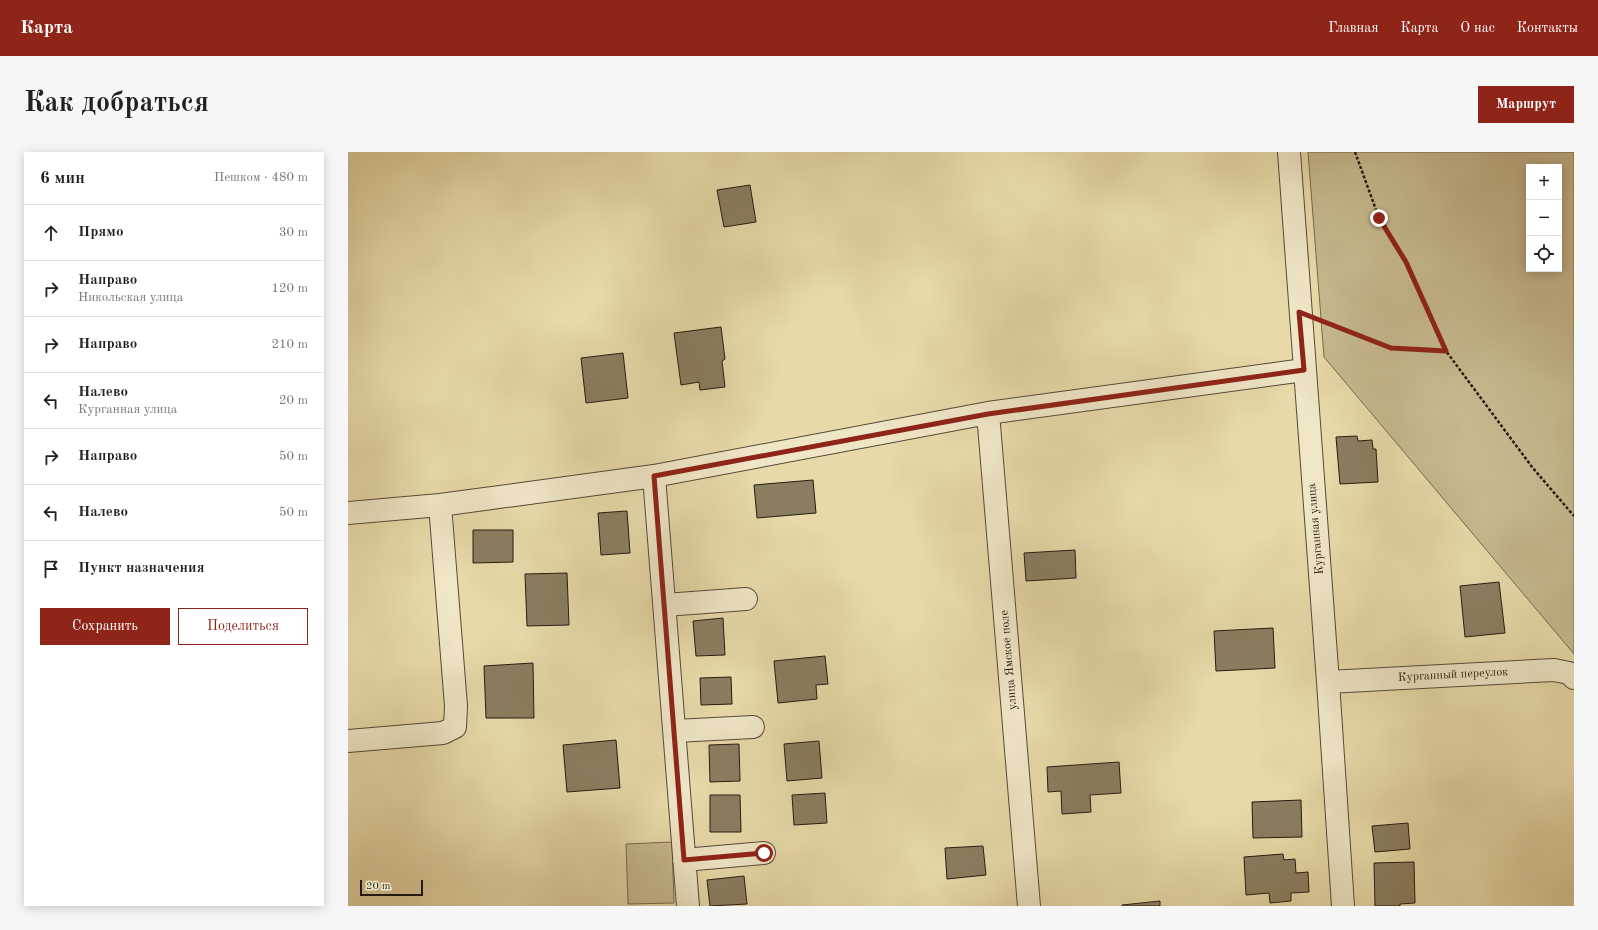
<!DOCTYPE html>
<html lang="ru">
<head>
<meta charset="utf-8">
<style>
	body { margin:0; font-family:"Old Standard TT",serif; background:#f6f6f6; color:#222 }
	.controls { position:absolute; right:12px; top:12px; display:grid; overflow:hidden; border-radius:0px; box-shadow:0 2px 10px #0003 }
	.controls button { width:36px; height:36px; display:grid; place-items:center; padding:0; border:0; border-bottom:1px solid #e0e0e0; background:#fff; color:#222; font:20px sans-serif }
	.scale { position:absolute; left:12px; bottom:10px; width:63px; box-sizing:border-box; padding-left:4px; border:2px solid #261b11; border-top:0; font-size:11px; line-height:14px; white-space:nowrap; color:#261b11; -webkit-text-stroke:3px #efe6c6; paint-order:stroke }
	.stop { position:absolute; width:12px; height:12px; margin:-9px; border:3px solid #8f2418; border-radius:50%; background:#fff }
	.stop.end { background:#8f2418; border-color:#fff; box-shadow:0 1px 4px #0008 }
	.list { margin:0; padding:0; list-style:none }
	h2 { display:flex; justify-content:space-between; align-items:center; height:52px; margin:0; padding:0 16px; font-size:17px }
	h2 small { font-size:13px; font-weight:400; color:#767676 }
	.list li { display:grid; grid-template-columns:26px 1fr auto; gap:12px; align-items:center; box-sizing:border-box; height:56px; padding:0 16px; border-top:1px solid #e0e0e0 }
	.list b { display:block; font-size:15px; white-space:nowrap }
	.list p { margin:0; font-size:13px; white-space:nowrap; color:#767676 }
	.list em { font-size:13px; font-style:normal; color:#767676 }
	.actions { display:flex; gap:8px; padding:12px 16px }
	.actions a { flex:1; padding:9px 0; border:1px solid #8f2418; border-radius:0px; text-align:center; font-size:14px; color:#8f2418 }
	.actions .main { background:#8f2418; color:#fff }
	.icon { flex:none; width:22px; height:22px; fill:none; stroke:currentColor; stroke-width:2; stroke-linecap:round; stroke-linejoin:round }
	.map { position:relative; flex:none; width:1226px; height:754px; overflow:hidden; border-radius:0px }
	header { display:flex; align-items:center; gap:24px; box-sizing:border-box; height:56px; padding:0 20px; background:#8f2418; color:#fff }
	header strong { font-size:19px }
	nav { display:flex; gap:22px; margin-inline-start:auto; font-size:14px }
	.intro { display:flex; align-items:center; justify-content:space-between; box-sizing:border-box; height:96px; padding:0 24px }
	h1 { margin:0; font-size:28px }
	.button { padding:10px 18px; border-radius:0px; background:#8f2418; color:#fff; font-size:14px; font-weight:700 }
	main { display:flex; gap:24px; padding:0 24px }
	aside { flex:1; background:#fff; border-radius:0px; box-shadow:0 2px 10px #0003 }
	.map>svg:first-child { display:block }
	.green { fill:#c6b98e; stroke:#766a50; fill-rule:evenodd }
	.building { fill:#8a7e60; stroke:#261b11 }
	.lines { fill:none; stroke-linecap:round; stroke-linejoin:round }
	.minor-casing { stroke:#564a37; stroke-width:24 }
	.path { stroke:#261b11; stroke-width:2.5; stroke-dasharray:3 2; stroke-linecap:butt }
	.minor { stroke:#efe6c6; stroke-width:22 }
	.route { stroke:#8f2418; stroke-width:5 }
	.labels { text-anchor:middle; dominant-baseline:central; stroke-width:3; stroke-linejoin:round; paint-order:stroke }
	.street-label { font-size:12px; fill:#261b11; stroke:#efe6c6 }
</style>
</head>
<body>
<header>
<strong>Карта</strong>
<nav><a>Главная</a><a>Карта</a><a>О нас</a><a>Контакты</a></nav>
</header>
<div class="intro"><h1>Как добраться</h1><a class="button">Маршрут</a></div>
<main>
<aside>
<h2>6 мин<small>Пешком · 480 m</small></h2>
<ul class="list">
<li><svg class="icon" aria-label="ahead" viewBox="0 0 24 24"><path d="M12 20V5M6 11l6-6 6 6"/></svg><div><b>Прямо</b></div><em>30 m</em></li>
<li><svg class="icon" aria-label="right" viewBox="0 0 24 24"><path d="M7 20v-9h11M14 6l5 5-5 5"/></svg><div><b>Направо</b><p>Никольская улица</p></div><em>120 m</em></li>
<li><svg class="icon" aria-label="right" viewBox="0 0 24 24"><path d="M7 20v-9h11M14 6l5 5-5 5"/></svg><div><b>Направо</b></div><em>210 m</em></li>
<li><svg class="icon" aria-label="left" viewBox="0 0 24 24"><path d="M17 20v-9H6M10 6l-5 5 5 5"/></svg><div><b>Налево</b><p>Курганная улица</p></div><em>20 m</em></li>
<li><svg class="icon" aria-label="right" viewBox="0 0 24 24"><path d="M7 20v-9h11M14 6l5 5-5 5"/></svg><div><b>Направо</b></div><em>50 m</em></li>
<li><svg class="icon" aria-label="left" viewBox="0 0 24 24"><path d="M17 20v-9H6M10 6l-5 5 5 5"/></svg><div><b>Налево</b></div><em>50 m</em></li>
<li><svg class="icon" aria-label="arrive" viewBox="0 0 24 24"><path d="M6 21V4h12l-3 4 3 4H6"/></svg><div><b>Пункт назначения</b></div></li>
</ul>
<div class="actions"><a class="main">Сохранить</a><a>Поделиться</a></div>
</aside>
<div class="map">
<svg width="1226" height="754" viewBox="0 0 1226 754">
	<rect width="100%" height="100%" fill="#e7d9a8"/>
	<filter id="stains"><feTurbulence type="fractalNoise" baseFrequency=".005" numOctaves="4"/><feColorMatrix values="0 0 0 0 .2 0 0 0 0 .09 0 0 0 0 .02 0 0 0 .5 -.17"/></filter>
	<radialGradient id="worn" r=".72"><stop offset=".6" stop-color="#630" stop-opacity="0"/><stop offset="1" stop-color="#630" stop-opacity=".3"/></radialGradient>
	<!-- green -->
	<path class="green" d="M 960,0 L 1226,0 L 1226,502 L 976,205 ZM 1181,15 L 1211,15 L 1211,117 L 1181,117 Z
		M 324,690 L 326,751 L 280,752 L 278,692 Z"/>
	<!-- building -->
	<path class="building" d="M 402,33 L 408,70 L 376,75 L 369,38 Z
		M 373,175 L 377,207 L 374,209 L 377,235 L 352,238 L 351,230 L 333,233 L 326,181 Z
		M 275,201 L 280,246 L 238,251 L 233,206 Z
		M 1009,284 L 1010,289 L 1024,288 L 1025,297 L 1028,297 L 1030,330 L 992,332 L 988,285 Z
		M 465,328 L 468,361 L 409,366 L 406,333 Z
		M 279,359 L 282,401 L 253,403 L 250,361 Z
		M 125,378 L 165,378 L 165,410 L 125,411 Z
		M 727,398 L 728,426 L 678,429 L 676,401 Z
		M 219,421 L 221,473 L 179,474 L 177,422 Z
		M 1151,430 L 1157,481 L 1117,485 L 1112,434 Z
		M 375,466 L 377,503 L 348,504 L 345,469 Z
		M 925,476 L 927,516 L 868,519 L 866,479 Z
		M 477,504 L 480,532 L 468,533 L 469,547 L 430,551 L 426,509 Z
		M 185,511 L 186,566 L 138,566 L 136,514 Z
		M 383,525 L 384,552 L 353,553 L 352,526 Z
		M 268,588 L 272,636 L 219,640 L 215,593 Z
		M 471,589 L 474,626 L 439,629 L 436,592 Z
		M 391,592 L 392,629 L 362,630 L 361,593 Z
		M 771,610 L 773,641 L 742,643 L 743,660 L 714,662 L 713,639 L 700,640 L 699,615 Z
		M 477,641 L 479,671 L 446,673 L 444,643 Z
		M 362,643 L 392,643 L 393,680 L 362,680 Z
		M 953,648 L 954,685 L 905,686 L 904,650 Z
		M 1060,671 L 1062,697 L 1027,700 L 1024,674 Z
		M 635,694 L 638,723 L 599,727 L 597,696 Z
		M 935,702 L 936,708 L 947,707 L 948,721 L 960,720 L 961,740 L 943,741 L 943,749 L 922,751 L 921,741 L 898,743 L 896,705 Z
		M 1066,710 L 1067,751 L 1052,752 L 1052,754 L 1027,754 L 1026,711 Z
		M 396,724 L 399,752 L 362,754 L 359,728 Z
		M 812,749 L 812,754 L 774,754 L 774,753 Z"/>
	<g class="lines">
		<defs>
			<path id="minor" d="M 941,0 L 980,530 L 995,754
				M 640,261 L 681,754
				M 306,324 L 340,754
				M 0,361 L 92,353 L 306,324 L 640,261 L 956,218
				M 317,453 L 398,447
				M 980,530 L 1206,518 L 1221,521 L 1226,526
				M 327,579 L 405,575
				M 0,589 L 95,581 L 107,575 L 108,554 L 92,353
				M 336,708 L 416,701"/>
		</defs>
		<!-- minor casing -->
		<use href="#minor" class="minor-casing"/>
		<!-- path -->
		<path class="path" d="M 1007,0 L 1031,66 L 1057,110 L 1098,199
			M 975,169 L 1043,196 L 1098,199 L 1184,315 L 1226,364"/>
		<!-- minor -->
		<use href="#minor" class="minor"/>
	</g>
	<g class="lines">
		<!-- route -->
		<path class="route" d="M 416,701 L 336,708 L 306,324 L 640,262 L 956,218 L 951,160 L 1043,196 L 1098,199 L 1058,110 L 1031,66"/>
	</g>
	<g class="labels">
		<!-- street labels -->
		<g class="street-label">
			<text transform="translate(968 377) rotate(-95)">Курганная улица</text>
			<text transform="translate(661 508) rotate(-95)">улица Ямское поле</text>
			<text transform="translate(1105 523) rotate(-3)">Курганный переулок</text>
		</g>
	</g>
	<rect width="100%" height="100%" filter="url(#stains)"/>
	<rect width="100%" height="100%" fill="url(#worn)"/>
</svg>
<div class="controls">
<button>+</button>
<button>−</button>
<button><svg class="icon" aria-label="locate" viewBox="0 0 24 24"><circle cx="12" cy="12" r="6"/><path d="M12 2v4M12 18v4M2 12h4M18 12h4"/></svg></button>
</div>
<div class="scale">20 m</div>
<div class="stop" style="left:416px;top:701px"></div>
<div class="stop end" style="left:1031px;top:66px"></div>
</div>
</main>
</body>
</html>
